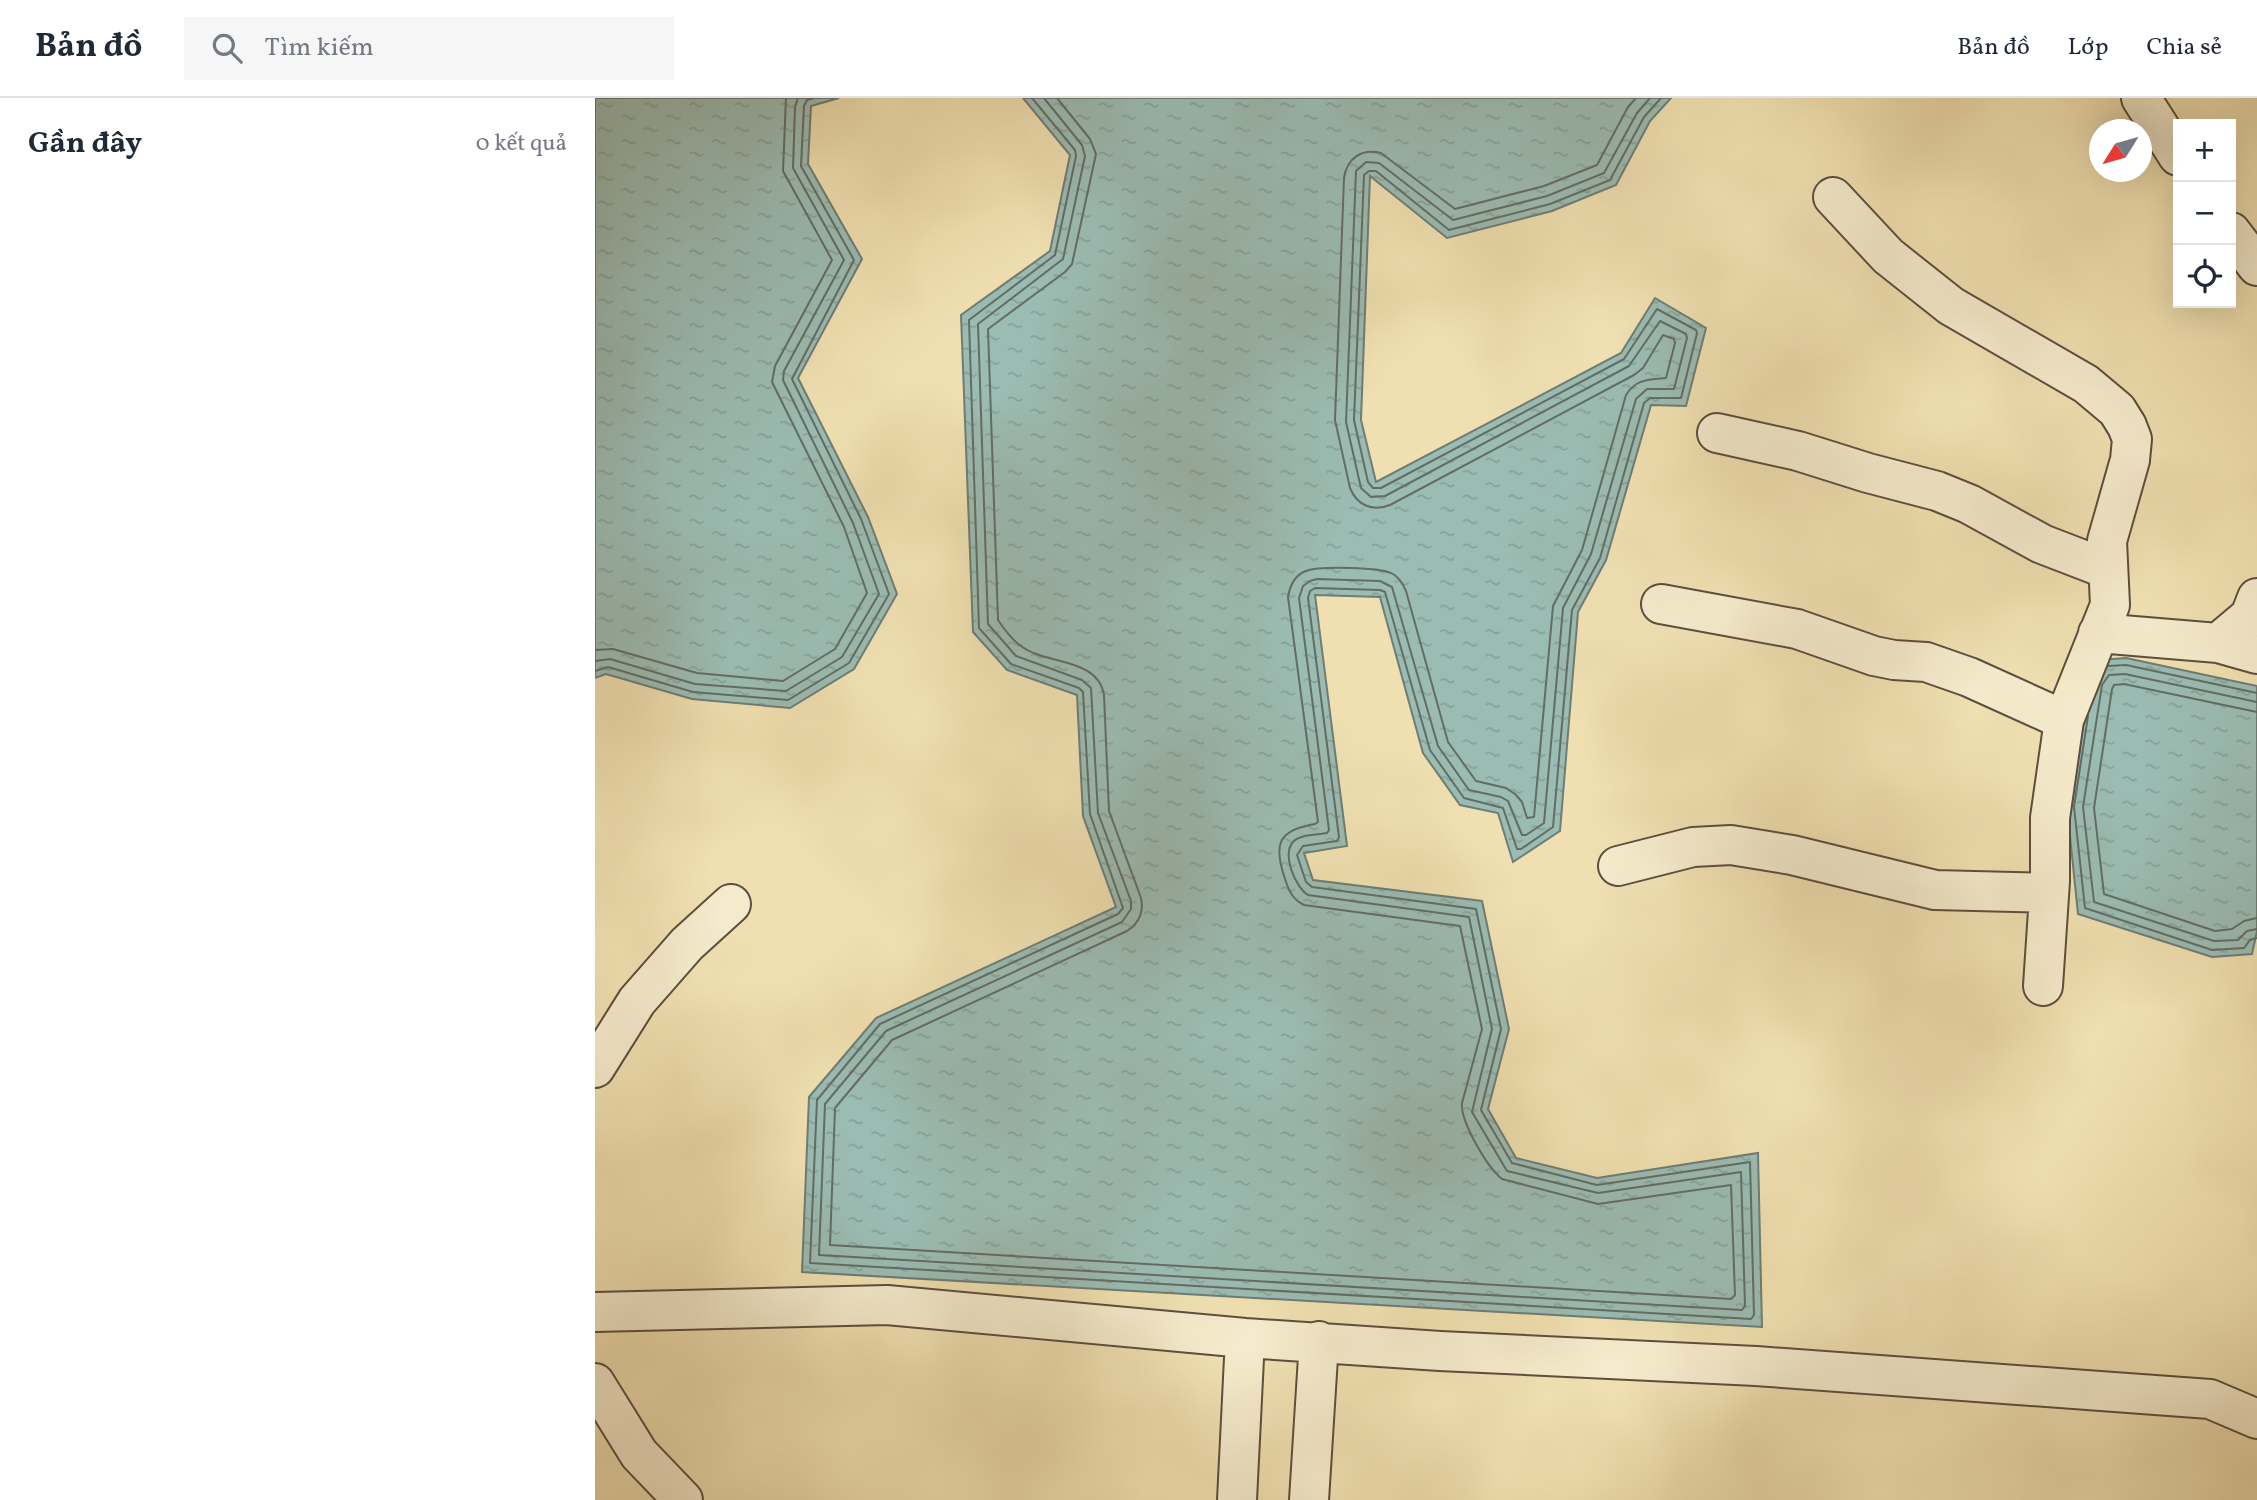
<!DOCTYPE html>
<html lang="vi">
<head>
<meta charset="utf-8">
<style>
	body { margin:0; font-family:Vollkorn,serif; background:#f6f6f7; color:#1f2937 }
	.controls { position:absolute; right:21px; top:21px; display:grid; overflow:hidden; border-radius:0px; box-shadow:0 7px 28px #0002 }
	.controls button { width:63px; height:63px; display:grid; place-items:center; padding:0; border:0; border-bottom:2px solid #e0e1e3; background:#fff; color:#1f2937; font:35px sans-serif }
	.compass { position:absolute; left:1494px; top:21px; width:63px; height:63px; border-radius:50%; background:#fff; box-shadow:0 7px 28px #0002; rotate:233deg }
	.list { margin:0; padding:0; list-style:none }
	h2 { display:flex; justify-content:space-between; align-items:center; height:91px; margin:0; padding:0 28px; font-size:30px }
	h2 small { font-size:23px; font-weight:400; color:#747a83 }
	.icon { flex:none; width:38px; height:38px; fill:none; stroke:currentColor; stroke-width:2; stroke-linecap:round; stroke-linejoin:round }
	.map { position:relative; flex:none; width:1662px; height:1402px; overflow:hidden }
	header { display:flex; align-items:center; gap:42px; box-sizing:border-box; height:98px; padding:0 35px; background:#fff; border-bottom:2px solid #e0e1e3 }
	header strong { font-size:33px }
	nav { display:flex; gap:38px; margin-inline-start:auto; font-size:24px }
	.search { width:490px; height:63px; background:#f6f6f7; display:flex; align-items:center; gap:18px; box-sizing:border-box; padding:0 24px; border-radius:0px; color:#747a83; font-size:26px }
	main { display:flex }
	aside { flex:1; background:#fff }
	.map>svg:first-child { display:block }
	.water { fill:url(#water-ripples); stroke:#6e7d75; stroke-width:2 }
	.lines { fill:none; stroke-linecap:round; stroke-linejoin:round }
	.shore { stroke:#626d65; stroke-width:2 }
	.minor-casing { stroke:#5c4e3e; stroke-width:42 }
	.minor { stroke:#f5ebcc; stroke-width:38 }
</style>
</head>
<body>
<header>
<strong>Bản đồ</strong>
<div class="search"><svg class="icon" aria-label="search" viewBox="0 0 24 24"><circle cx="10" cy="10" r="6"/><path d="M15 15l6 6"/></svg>Tìm kiếm</div>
<nav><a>Bản đồ</a><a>Lớp</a><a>Chia sẻ</a></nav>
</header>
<main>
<aside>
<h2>Gần đây<small>0 kết quả</small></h2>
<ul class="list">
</ul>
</aside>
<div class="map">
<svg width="1662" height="1402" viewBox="0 0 1662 1402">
	<defs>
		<pattern id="water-ripples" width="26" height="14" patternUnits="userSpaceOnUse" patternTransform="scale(1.75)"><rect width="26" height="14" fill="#9bbcb3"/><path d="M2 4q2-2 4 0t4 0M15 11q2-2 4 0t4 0" fill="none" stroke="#86a199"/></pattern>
	</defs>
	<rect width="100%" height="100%" fill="#f0e0b1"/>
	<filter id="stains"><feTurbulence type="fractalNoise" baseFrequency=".00286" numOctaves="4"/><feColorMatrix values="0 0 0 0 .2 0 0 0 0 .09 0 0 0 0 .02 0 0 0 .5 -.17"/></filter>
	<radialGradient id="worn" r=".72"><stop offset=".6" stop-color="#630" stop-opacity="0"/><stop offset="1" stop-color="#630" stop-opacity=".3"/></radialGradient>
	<!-- water -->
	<path class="water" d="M 0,0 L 244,0 L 216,8 L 213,66 L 267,161 L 203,280 L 273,419 L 302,496 L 259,571 L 195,610 L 97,601 L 11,576 L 0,580 Z
		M 428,0 L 1076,0 L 1055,23 L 1021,87 L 957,113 L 852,140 L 775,78 L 766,322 L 781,384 L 1026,255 L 1060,200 L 1111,230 L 1091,308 L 1056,307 L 1011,462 L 983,514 L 965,733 L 918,764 L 903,715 L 865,707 L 828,655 L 785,499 L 720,497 L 752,748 L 709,755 L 718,782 L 887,803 L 914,931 L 893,1011 L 921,1060 L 1002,1080 L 1163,1055 L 1167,1229 L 207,1174 L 214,999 L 281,920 L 521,809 L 488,718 L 482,597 L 412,572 L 378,534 L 366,217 L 455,153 L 475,57 Z
		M 1531,560 L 1662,588 L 1662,833 L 1657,856 L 1617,859 L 1483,816 L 1472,709 L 1492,581 L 1505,562 Z"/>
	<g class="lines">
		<!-- shore -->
		<path class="shore" d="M 437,0 L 480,52 L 481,58 L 460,157 L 374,222 L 384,530 L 416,566 L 484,590 L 488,594 L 495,716 L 528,810 L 523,816 L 285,926 L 222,1002 L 215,1165 L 1156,1221 L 1159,1217 L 1155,1064 L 1002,1087 L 917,1065 L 886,1012 L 906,931 L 881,811 L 717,789 L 711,784 L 702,757 L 708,748 L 742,743 L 744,739 L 713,500 L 715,493 L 720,490 L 785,492 L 790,494 L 835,652 L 869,700 L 908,710 L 922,751 L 926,751 L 958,729 L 977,512 L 1005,460 L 1049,305 L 1055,300 L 1086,300 L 1102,235 L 1101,232 L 1062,211 L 1029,261 L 786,390 L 778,390 L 773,384 L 759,322 L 769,77 L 774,73 L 781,73 L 854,132 L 955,106 L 1015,82 L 1049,19 L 1066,0
			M 449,0 L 487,47 L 490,58 L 468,161 L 383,226 L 393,526 L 421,558 L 487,582 L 496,590 L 503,715 L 536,803 L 536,811 L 527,824 L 291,933 L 230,1006 L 224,1157 L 1147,1212 L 1150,1208 L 1146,1074 L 1003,1095 L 912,1073 L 877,1014 L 897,931 L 874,819 L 713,797 C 700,789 686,755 699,743 C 707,736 722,737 732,735 L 734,732 L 704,500 L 708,488 L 715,483 L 722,481 L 785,483 L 797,489 L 843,648 L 874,692 L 906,699 L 913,703 L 927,737 L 931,737 L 949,725 L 968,510 L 996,456 L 1041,301 L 1052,291 L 1079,291 L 1092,240 L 1091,236 L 1065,223 L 1034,268 L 790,398 L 776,399 L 766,390 L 751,324 L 761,73 L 771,64 L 784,65 L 858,122 L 952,98 L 1009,75 L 1042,15 L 1055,0
			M 462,0 L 495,41 L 501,56 L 477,166 L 470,174 L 393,231 L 403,522 C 409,531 417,542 426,548 C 450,567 503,559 509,597 L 514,713 L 546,800 C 549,814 544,825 532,833 L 297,942 L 240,1010 L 235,1147 L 1136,1201 L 1140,1197 L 1136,1087 L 1003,1106 L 907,1081 C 892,1069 865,1023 867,1005 L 887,931 L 865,828 L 709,807 C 697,801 694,793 690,781 C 678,746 683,732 720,726 L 723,724 L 693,499 C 695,487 700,477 711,473 C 724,468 786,469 798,476 C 805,480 808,486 811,493 L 853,644 L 881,683 L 911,690 L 920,696 L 927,704 L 932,720 L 939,719 L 958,508 L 987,452 L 1031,297 C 1042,280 1054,282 1071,280 L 1080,245 L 1079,241 L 1068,237 L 1048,270 L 1039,277 L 795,407 C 777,414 762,407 755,390 L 740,322 L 749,80 C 752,60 767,50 786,55 L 860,111 L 949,88 L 1002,67 L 1033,9 L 1041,0
			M 0,552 L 18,551 L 102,575 L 188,583 L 240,551 L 272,495 L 249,429 L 177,284 L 180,268 L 237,162 L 188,73 L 191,0
			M 0,563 L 15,561 L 100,586 L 191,593 L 247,559 L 284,496 L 258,425 L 188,282 L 189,273 L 249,162 L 198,70 L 200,9 L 203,0
			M 1513,568 L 1531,567 L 1662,595
			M 0,573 L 13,569 L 98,594 L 193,602 L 254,565 L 294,496 L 266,421 L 197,281 L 259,162 L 206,68 L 209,8 L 212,2 L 219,0
			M 1662,604 L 1530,576 L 1514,577 L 1507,587 L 1488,709 L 1499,804 L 1619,843 L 1643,842 L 1652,833 L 1662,831
			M 1662,614 L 1529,586 L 1519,587 L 1517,591 L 1499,710 L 1509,796 L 1620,833 L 1637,831 L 1649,823 L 1662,820
			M 1493,618 L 1479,709 L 1490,810 L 1617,852 L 1649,850 L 1655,842 L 1662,840"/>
		<defs>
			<path id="minor" d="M 1546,0 L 1583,58
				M 1238,99 L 1293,158 L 1356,208 L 1491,286 L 1522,312 L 1532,328 L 1537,341 L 1535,362 L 1512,443 L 1515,507 L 1469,622 L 1455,720 L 1455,783 L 1448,888
				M 1636,134 L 1662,168
				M 1122,335 L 1203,353 L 1273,375 L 1342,393 L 1374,406 L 1447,446 L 1512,471
				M 1066,506 L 1202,531 L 1279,558 L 1299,562 L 1331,564 L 1374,579 L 1469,622
				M 1503,535 L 1623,545 L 1662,556
				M 1623,545 L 1655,518 L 1662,500
				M 1023,768 L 1098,749 L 1136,747 L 1197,757 L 1340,792 L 1454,795
				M 0,970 L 42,903 L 92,846 L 136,806
				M 0,1214 L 292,1207 L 650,1240 L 845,1253 L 1161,1268 L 1615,1301 L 1662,1321
				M 0,1285 L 44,1356 L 88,1402
				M 642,1402 L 650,1240
				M 714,1402 L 724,1243"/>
		</defs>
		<!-- minor casing -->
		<use href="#minor" class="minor-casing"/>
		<!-- minor -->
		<use href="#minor" class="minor"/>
	</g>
	<rect width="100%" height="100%" filter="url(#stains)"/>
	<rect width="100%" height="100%" fill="url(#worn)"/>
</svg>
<div class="controls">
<button>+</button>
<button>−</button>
<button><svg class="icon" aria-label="locate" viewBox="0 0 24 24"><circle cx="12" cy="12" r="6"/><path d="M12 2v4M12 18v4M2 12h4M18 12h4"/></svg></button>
</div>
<svg class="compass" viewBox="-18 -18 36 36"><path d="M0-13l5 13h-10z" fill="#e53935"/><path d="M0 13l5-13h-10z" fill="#747a83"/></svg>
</div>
</main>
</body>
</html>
